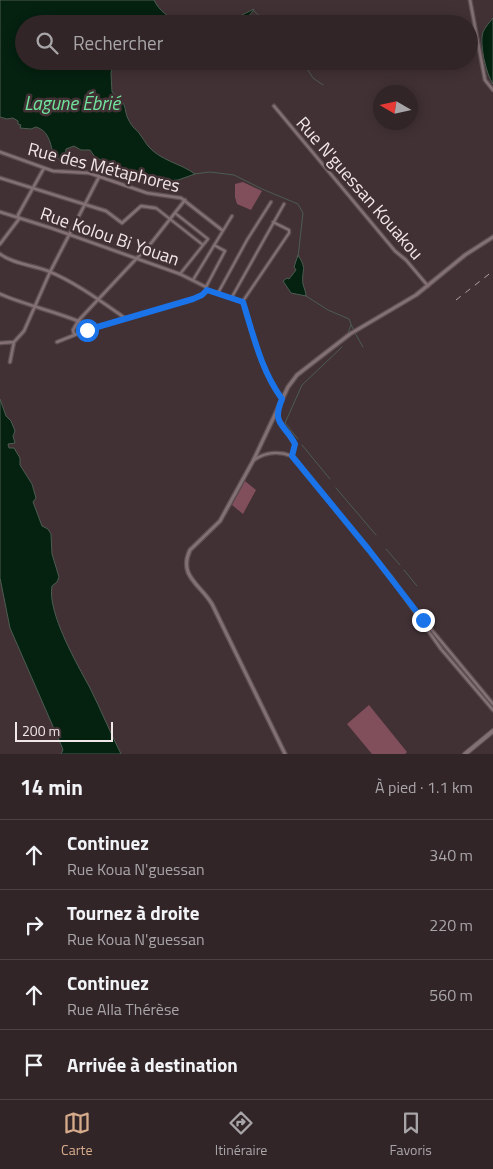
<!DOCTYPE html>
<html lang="fr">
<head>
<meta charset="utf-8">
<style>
	body { margin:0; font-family:"Titillium Web",sans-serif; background:#3d3134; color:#f1f3f6 }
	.compass { position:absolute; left:373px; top:85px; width:45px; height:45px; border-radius:50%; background:#312528; box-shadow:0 2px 12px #0003; rotate:279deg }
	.scale { position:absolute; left:15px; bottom:12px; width:98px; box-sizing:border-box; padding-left:5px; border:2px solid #f1e6e8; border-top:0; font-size:14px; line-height:18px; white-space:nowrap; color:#f1e6e8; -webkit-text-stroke:4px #413135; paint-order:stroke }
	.stop { position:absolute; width:15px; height:15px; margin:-11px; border:4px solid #1a73e8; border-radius:50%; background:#fff }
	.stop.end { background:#1a73e8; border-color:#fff; box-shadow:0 1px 5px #0008 }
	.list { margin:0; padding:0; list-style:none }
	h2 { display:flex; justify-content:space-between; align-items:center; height:65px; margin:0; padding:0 20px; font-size:21px }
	h2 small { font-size:16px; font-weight:400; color:#a8a5a8 }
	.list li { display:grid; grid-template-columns:32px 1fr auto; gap:15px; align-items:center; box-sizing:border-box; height:70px; padding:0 20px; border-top:1px solid #4c4245 }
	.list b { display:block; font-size:19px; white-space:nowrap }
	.list p { margin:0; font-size:16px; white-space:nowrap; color:#a8a5a8 }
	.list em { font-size:16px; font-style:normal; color:#a8a5a8 }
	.icon { flex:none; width:28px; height:28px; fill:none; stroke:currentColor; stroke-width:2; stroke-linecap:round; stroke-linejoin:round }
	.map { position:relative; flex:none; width:493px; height:754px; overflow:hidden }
	.search { position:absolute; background:#312528; box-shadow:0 2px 12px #0003; left:15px; right:15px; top:15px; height:55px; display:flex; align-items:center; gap:12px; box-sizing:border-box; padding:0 18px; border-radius:28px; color:#a8a5a8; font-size:19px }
	.sheet { height:345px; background:#312528 }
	nav { display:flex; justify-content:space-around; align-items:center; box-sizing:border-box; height:70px; border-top:1px solid #4c4245; background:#312528; font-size:14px; color:#a8a5a8 }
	nav a { display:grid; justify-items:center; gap:2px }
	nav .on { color:#d6ab8b }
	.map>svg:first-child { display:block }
	.green { fill:#814e5b }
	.water { fill:#052110; stroke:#4c5c51 }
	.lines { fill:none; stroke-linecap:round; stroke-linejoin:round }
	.stream { stroke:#4c5c51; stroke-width:1 }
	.pedestrian-casing { stroke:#5c4e51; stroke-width:4.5 }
	.minor-casing { stroke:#5c4e51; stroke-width:5 }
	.tertiary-casing { stroke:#5c4e51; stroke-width:5.5 }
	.secondary-casing { stroke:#5c4e51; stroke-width:6 }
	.pedestrian { stroke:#837074; stroke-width:2 }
	.minor { stroke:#837074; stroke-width:2.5 }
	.tertiary { stroke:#837074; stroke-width:3 }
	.secondary { stroke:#837074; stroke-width:4 }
	.rail { stroke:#afa2a5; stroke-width:1; stroke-dasharray:6 6; stroke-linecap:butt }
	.route { stroke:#1a73e8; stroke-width:6 }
	.labels { text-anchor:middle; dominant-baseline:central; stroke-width:5; stroke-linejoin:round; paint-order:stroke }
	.street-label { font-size:18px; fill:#f1e6e8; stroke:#413135 }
	.water-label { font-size:19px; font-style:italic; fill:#71e49c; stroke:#413135 }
</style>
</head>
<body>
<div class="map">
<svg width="493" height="754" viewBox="0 0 493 754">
	<rect width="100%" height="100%" fill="#413135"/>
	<!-- green -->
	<path class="green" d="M 243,182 L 262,191 L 251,210 L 237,204 L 235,197 L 235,184 Z
		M 245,481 L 256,490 L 243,514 L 232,505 Z
		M 369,705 L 407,752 L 405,754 L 372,754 L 347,724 Z"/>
	<!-- water -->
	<path class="water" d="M 0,0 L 154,0 C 159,11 169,17 179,24 L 24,24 L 24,61 L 114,61 L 111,73 L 112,92 C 131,106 121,109 131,124 C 133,128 137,130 139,133 C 142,137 145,142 148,146 C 161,161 180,163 195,174 L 178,180 L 166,181 L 148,175 L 126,176 L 107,167 L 103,161 L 95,157 L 90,150 L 81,150 L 74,146 L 66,149 L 65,158 L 54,159 C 51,146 50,131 36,127 L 31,129 L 20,128 L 21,125 L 18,124 L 18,121 L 13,118 L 7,119 L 0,117 Z
		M 254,9 C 242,29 226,24 205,24 L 236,18 Z
		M 493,18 L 493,84 C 486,74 479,43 483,32 C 485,27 490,22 493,18 Z
		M 298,255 C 308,271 301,269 303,284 C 304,288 306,292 306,296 L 291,293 L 283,281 L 287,278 L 289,279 L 296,270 L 294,267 Z
		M 0,399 L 6,416 L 11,421 L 15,431 L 13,436 L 15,443 L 8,444 L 9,448 L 14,448 L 20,458 L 20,465 L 32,484 L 36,498 L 33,502 L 42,526 L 48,529 L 51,534 L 52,554 L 59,577 L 57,582 L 52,586 C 47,612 77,664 90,688 C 101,710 110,732 121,754 L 61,754 L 63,750 L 62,747 L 10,628 L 0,578 Z"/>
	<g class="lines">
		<!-- stream -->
		<path class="stream" d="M 253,10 L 268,24
			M 302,61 L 313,78 L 323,85
			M 194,174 L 210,172 L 234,175 L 262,189 L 298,204 L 303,213 L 298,257
			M 306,296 L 328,310 L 349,319 L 353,329
			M 348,333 L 351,325
			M 355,333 L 363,347
			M 298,439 L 285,423 L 302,385 L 342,347
			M 302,445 L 330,479
			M 336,488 L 376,535
			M 386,549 L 400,565
			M 404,570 L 417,586"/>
		<defs>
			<path id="pedestrian" d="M 156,208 L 203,245
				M 175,213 L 208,239 L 180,274
				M 193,280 L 232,216
				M 206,287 L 225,251 L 214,245
				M 218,293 L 247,240 L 271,202
				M 232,297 L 284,204
				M 243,301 L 289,233 L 289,230 L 273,222"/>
			<path id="minor" d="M 470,0 L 485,80 L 493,90
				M 274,106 L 395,251 L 406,260 L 428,286
				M 0,152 L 53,171 L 89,173 L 147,193 L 181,198 L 222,230
				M 0,178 L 106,211 L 122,223 L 141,206 L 155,208
				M 0,212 L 51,228 L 180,274 L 206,287 L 207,290
				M 0,244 L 19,219 L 18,215 L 44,168
				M 0,254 C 13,264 33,265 48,271 C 75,282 102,302 125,318
				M 0,294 C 30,307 63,313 92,327
				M 74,334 L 73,330 L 78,321 L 152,242 L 185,200
				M 57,342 L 87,330 L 193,299 L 202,295 L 207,290 L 243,302 C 253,336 261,370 282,399
				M 0,343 L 14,342
				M 10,362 L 14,342 L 24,331 L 50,272 L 100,175
				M 277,412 L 279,420 L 295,444 L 292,456
				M 254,460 C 265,452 279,451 292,456 L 390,576 L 441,649 L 493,710
				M 421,617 L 493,704"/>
			<path id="tertiary" d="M 285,754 L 212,604 C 200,584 178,576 190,550 L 220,521 L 253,461 L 288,387 L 297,375 L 350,334 L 416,295 L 465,255 L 493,237"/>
			<path id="secondary" d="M 465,754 L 493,731"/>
		</defs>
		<!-- pedestrian casing -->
		<use href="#pedestrian" class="pedestrian-casing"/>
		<!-- minor casing -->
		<use href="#minor" class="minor-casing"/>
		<!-- tertiary casing -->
		<use href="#tertiary" class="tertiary-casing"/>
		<!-- secondary casing -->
		<use href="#secondary" class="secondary-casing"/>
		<!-- pedestrian -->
		<use href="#pedestrian" class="pedestrian"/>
		<!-- minor -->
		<use href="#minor" class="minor"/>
		<!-- tertiary -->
		<use href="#tertiary" class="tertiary"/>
		<!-- secondary -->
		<use href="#secondary" class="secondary"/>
		<!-- rail -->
		<path class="rail" d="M 456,300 L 493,271"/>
	</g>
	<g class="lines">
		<!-- route -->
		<path class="route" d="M 87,330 L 193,299 L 202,295 L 207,290 L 243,302 C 254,337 261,370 282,399 C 271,425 285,424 295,444 L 292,456 L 369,550 L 423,620"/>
	</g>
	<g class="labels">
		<!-- street labels -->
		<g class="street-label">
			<text transform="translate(104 167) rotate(14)">Rue des Métaphores</text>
			<text transform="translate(360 188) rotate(49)">Rue N'guessan Kouakou</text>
			<text transform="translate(110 236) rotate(19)">Rue Kolou Bi Youan</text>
		</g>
		<!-- water labels -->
		<g class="water-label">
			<text x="72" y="102">Lagune Ébrié</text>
		</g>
	</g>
</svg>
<svg class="compass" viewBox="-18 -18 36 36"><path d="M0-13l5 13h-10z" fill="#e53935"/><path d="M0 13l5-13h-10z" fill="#a8a5a8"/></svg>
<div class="scale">200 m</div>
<div class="stop" style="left:87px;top:330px"></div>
<div class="stop end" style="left:423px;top:620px"></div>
<div class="search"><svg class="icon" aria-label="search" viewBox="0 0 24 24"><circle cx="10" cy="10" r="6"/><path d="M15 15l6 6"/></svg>Rechercher</div>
</div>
<section class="sheet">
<h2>14 min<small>À pied · 1.1 km</small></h2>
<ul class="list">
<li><svg class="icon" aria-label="ahead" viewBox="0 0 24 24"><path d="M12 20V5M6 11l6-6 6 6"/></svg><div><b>Continuez</b><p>Rue Koua N'guessan</p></div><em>340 m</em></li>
<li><svg class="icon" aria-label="right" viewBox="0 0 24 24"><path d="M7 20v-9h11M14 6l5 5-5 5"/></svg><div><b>Tournez à droite</b><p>Rue Koua N'guessan</p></div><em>220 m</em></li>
<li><svg class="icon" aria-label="ahead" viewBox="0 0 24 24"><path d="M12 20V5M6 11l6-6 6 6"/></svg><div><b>Continuez</b><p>Rue Alla Thérèse</p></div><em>560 m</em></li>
<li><svg class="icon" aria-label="arrive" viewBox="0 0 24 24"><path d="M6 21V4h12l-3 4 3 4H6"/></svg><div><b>Arrivée à destination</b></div></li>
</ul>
</section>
<nav>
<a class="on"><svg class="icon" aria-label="map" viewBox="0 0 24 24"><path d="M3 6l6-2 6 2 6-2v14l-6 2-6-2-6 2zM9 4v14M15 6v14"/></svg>Carte</a>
<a><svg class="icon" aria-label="directions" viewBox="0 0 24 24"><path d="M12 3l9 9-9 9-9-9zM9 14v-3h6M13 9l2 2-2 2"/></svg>Itinéraire</a>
<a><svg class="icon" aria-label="saved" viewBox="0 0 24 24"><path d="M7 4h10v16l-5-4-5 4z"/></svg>Favoris</a>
</nav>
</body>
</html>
